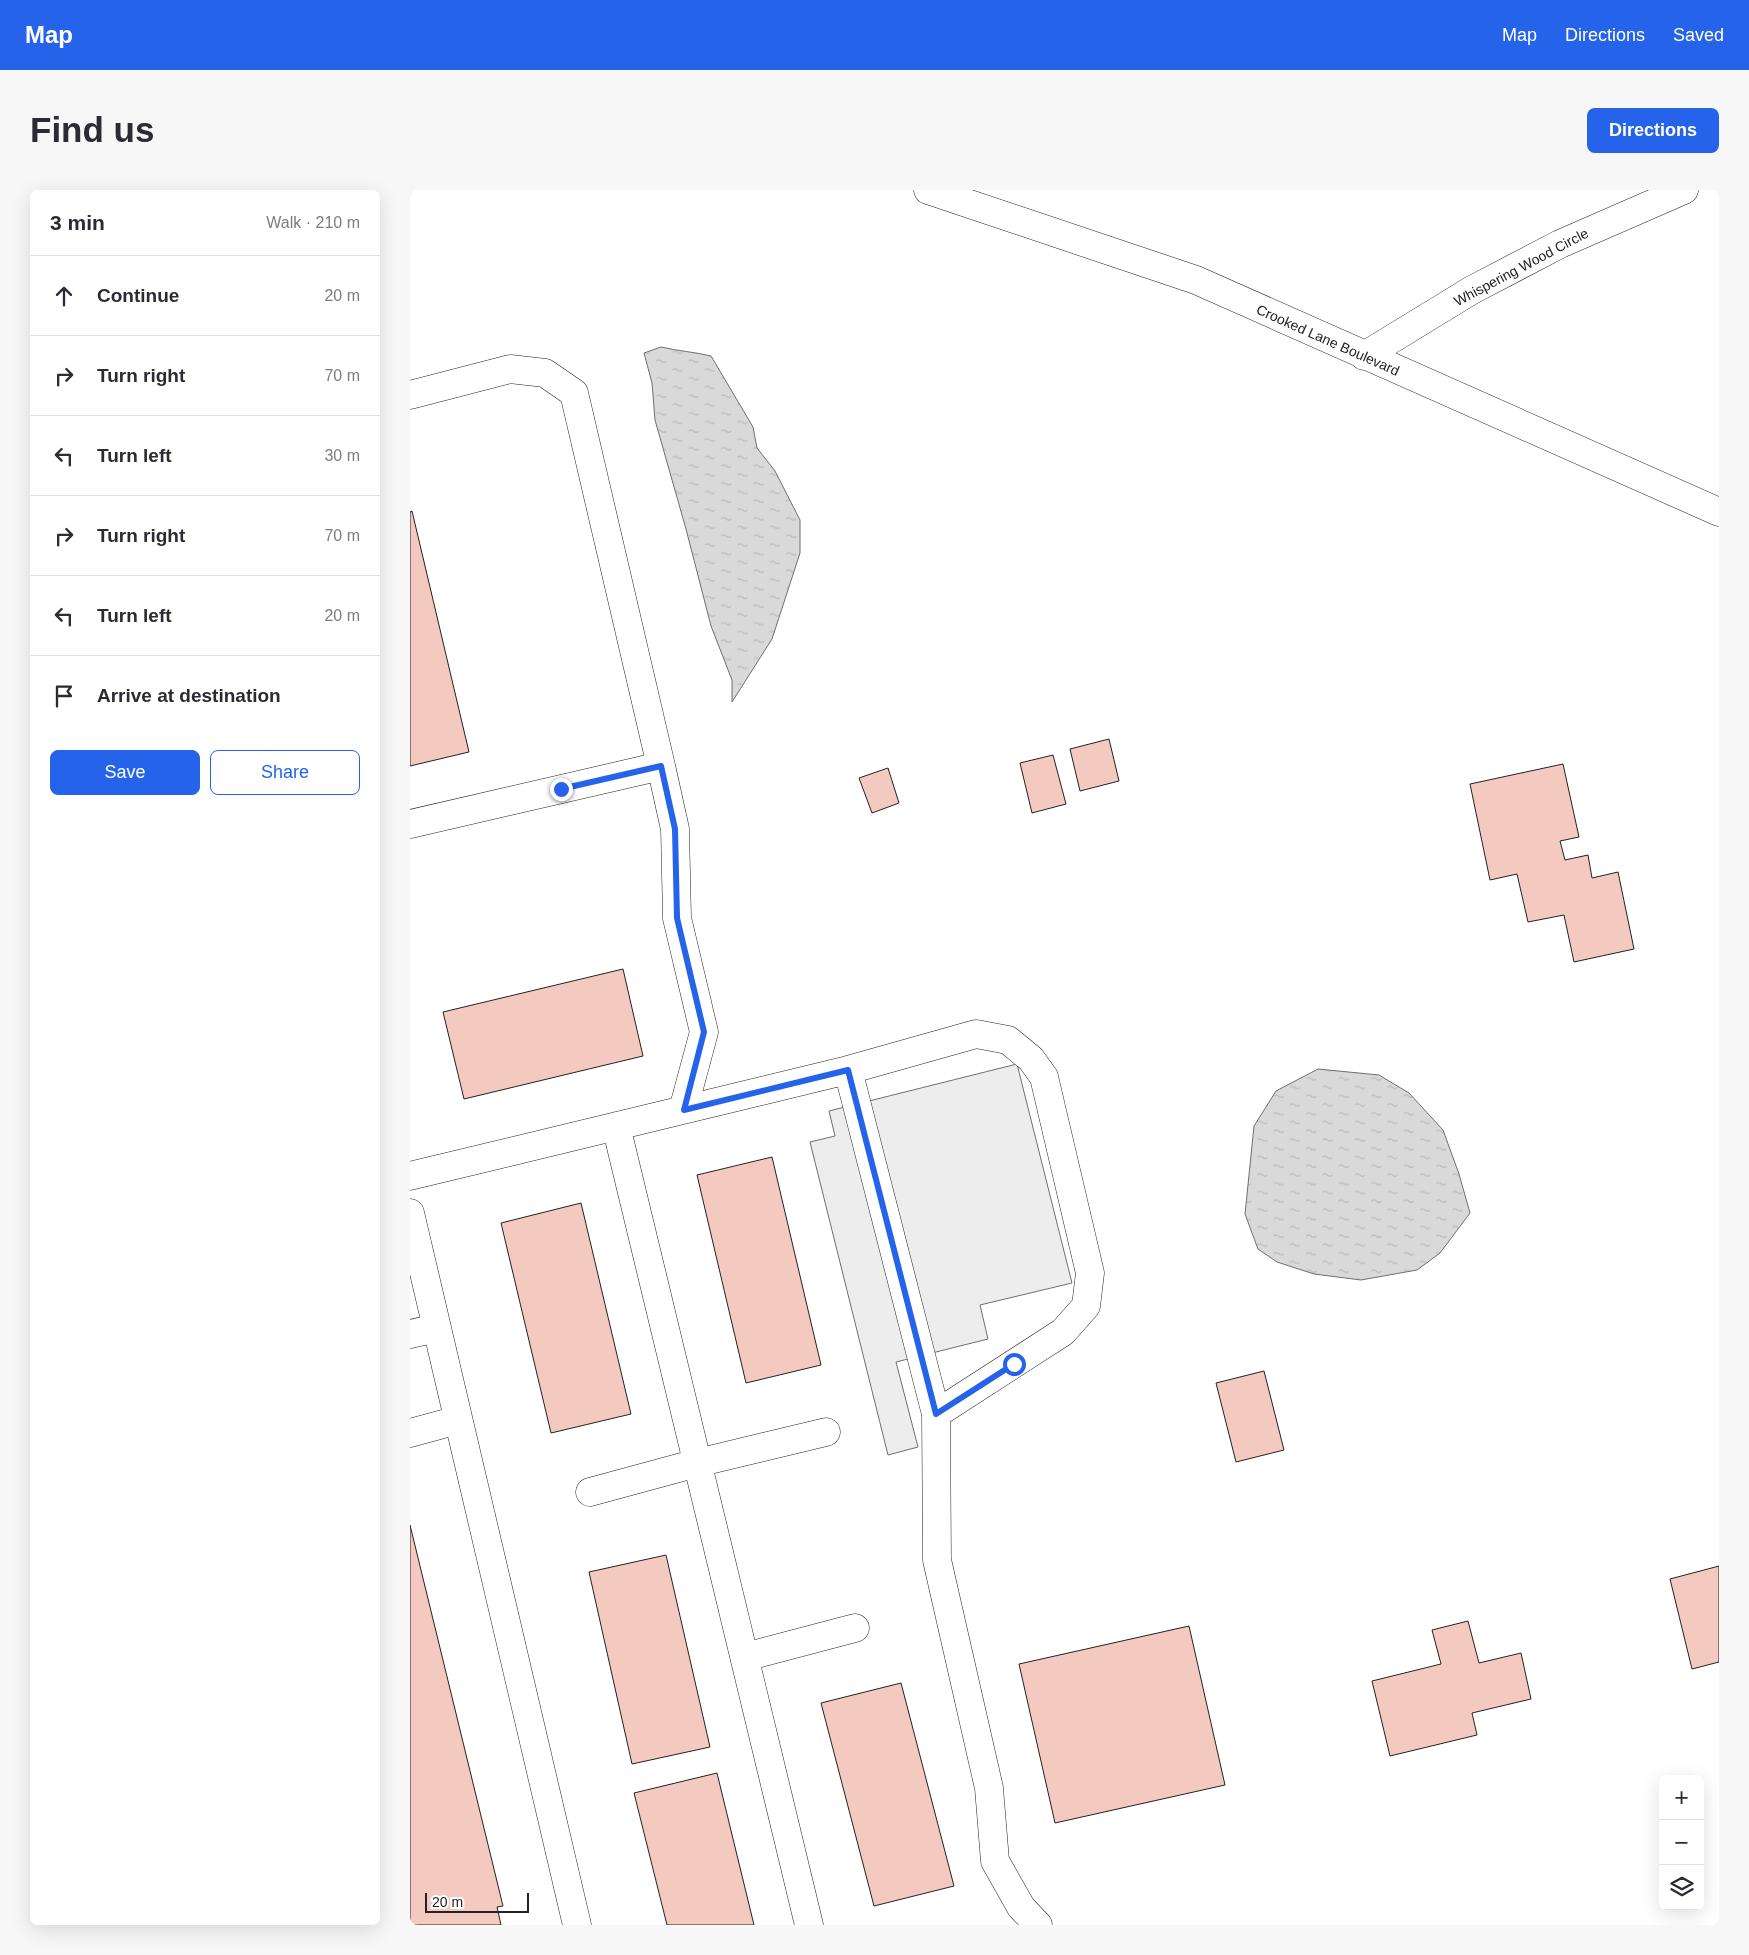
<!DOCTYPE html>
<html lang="en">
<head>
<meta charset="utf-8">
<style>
	body { margin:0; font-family:Arial,sans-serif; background:#f7f7f7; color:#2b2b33 }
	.controls { position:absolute; right:15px; bottom:15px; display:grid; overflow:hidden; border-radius:8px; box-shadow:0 5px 20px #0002 }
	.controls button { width:45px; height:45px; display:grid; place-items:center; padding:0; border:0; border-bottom:1px solid #e1e1e2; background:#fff; color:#2b2b33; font:25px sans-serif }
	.scale { position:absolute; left:15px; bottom:12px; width:104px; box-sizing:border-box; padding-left:5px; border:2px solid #222; border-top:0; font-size:14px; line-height:18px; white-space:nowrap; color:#222; -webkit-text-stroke:4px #fff; paint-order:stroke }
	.stop { position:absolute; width:15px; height:15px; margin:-11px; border:4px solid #2563eb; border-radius:50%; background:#fff }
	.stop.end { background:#2563eb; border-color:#fff; box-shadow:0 1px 5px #0008 }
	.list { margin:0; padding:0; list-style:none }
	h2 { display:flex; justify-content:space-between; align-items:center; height:65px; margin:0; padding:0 20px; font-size:21px }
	h2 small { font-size:16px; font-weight:400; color:#7c7c81 }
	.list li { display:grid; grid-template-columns:32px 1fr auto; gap:15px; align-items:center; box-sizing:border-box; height:80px; padding:0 20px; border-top:1px solid #e1e1e2 }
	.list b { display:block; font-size:19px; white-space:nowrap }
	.list em { font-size:16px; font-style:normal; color:#7c7c81 }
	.actions { display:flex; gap:10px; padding:15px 20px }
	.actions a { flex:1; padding:11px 0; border:1px solid #2563eb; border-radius:8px; text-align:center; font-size:18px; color:#2563eb }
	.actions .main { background:#2563eb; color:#fff }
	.icon { flex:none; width:28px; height:28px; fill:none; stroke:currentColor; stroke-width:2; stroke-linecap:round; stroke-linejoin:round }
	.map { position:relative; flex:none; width:1309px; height:1735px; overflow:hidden; border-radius:8px }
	header { display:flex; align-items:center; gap:30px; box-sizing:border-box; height:70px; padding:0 25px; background:#2563eb; color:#fff }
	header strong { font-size:24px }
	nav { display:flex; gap:28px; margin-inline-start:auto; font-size:18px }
	.intro { display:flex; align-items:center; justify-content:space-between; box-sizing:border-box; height:120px; padding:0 30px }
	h1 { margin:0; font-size:35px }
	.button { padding:12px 22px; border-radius:8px; background:#2563eb; color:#fff; font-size:18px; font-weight:700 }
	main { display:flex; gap:30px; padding:0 30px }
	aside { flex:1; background:#fff; border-radius:8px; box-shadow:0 5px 20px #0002 }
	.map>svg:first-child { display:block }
	.parking { fill:#ededed; stroke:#6f6f6f }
	.water { fill:url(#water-ripples); stroke:#6f6f6f }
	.building { fill:#f3c9c0; stroke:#222 }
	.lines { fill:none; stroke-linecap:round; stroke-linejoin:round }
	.minor-casing { stroke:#222; stroke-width:29 }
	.minor { stroke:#fff; stroke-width:28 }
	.route { stroke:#2563eb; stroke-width:6 }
	.labels { text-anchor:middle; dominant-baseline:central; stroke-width:4; stroke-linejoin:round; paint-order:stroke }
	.street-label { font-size:14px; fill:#222; stroke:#fff }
</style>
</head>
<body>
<header>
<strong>Map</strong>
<nav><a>Map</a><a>Directions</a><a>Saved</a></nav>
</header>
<div class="intro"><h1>Find us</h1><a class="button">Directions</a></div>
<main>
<aside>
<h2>3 min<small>Walk · 210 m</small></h2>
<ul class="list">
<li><svg class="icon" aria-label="ahead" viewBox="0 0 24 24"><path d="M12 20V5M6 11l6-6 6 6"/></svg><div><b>Continue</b></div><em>20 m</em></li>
<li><svg class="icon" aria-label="right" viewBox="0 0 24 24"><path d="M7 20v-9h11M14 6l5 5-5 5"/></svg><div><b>Turn right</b></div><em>70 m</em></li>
<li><svg class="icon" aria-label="left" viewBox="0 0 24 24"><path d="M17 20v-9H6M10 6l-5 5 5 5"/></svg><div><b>Turn left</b></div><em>30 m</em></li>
<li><svg class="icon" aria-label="right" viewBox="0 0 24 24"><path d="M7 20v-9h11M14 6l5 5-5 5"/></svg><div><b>Turn right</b></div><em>70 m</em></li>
<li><svg class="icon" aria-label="left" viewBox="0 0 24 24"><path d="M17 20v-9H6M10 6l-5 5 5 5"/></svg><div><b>Turn left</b></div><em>20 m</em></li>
<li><svg class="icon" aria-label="arrive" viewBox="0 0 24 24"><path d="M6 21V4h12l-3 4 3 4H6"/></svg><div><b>Arrive at destination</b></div></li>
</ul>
<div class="actions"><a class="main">Save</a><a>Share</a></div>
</aside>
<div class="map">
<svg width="1309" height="1735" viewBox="0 0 1309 1735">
	<defs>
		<pattern id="water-ripples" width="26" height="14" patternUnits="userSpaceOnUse" patternTransform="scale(1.25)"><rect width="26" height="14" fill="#d9d9d9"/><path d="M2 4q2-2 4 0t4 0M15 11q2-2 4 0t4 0" fill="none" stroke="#bababa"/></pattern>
	</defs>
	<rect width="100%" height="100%" fill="#fff"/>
	<!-- parking -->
	<path class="parking" d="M 607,874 L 662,1093 L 570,1115 L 578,1149 L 486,1172 L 508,1257 L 478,1265 L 400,952 L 425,946 L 419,921 Z"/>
	<!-- water -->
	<path class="water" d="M 251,157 C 268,161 285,162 301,166 L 343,237 L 347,258 L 365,281 L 390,330 L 390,363 L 362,449 L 322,512 L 322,490 L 301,436 L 276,339 L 245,230 L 242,193 L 234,163 Z
		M 908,879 L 969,885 L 999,903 L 1033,940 L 1049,984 L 1060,1023 L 1030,1063 L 1007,1080 L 951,1090 L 904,1084 L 867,1072 L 848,1059 L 835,1024 L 844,936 L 866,901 Z"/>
	<!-- building -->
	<path class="building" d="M 2,321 L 59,562 L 0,576 L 0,322 Z
		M 699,549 L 709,591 L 670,601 L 660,559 Z
		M 643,565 L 656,614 L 622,623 L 610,573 Z
		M 1153,574 L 1169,647 L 1150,651 L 1155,670 L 1178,665 L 1182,688 L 1208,682 L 1224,759 L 1164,772 L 1154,725 L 1118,732 L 1107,684 L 1080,690 L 1060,594 Z
		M 478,578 L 489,613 L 462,623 L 449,588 Z
		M 213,779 L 233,866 L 54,909 L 33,822 Z
		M 362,967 L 411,1175 L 336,1193 L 287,985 Z
		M 171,1013 L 221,1224 L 141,1243 L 91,1033 Z
		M 854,1181 L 874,1260 L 826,1272 L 806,1193 Z
		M 0,1335 L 93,1716 L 87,1717 L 91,1735 L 0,1735 Z
		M 256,1365 L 300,1557 L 222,1574 L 179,1382 Z
		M 1309,1376 L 1309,1472 L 1282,1479 L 1260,1389 Z
		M 1058,1431 L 1069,1473 L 1111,1463 L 1121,1509 L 1062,1523 L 1067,1545 L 980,1566 L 962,1491 L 1031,1474 L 1022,1440 Z
		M 779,1436 L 815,1595 L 645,1633 L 609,1474 Z
		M 491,1493 L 544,1696 L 464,1716 L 411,1513 Z
		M 307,1583 L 344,1735 L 257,1735 L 224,1603 Z"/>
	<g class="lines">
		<defs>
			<path id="minor" d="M 518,0 L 786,90 L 1309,322
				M 954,166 L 1062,100 L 1150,54 L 1274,0
				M 0,205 L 100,179 L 135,183 L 164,203 L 251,576
				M 0,634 L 251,576 L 265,639 L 267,728 L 294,842 L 273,920 L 0,986
				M 273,920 L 438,880
				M 206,936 L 399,1735
				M 0,1023 L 167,1735
				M 0,1144 L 26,1138
				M 526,1224 L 653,1142 L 676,1116 L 680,1083 L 634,887 L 621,869 L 598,850 L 566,844 L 438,880 L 526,1224 L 527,1370 L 579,1598 L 585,1671 L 611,1717 L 628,1735
				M 0,1243 L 48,1230
				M 180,1302 L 287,1273 L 416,1242
				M 335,1467 L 445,1438"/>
		</defs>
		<!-- minor casing -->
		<use href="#minor" class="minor-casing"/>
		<!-- minor -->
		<use href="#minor" class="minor"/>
	</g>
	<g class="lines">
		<!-- route -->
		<path class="route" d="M 151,599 L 251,576 L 265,639 L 267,728 L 294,842 L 274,920 L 438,880 L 526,1224 L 604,1174"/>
	</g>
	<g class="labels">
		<!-- street labels -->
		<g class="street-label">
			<text transform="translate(1111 77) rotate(-28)">Whispering Wood Circle</text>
			<text transform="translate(918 150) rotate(24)">Crooked Lane Boulevard</text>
		</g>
	</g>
</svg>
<div class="controls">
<button>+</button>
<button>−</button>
<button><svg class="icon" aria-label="layers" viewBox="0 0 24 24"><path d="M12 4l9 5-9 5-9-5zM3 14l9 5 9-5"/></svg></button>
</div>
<div class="scale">20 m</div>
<div class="stop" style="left:604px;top:1174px"></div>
<div class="stop end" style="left:151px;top:599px"></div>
</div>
</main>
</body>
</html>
